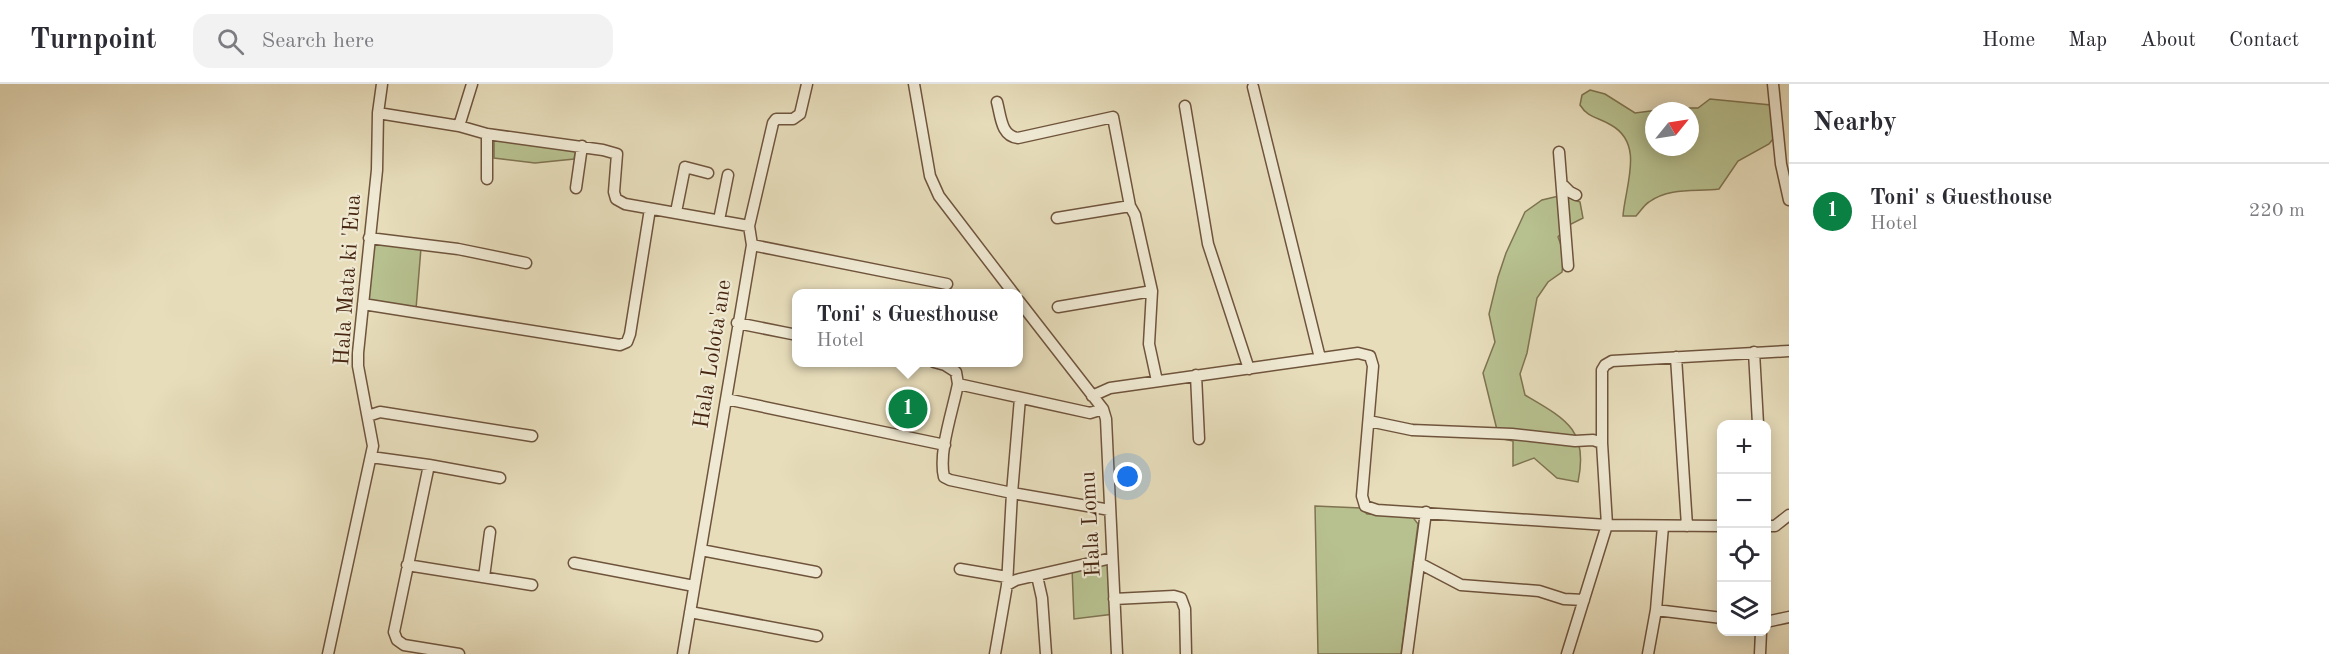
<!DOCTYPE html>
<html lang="en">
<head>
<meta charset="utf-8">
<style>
	body { margin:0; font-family:"Old Standard TT",serif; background:#f2f2f3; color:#2b2b33 }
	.controls { position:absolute; right:18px; bottom:18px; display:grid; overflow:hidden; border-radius:12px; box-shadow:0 3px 15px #0003 }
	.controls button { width:54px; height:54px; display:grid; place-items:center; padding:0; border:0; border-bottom:2px solid #e1e1e2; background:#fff; color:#2b2b33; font:30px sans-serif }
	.compass { position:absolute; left:1645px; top:18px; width:54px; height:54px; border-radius:50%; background:#fff; box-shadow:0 3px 15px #0003; rotate:60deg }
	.you { position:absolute; left:1128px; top:393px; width:21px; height:21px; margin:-15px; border:4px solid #fff; border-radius:50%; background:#1a73e8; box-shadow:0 0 0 9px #1a73e833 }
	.badge { display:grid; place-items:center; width:39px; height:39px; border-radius:50%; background:#0b8043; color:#fff; font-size:20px; font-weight:700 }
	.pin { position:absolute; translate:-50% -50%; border:3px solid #fff; box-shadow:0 2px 6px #0006 }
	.popup { position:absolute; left:792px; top:205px; width:231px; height:78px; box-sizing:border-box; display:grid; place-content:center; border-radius:12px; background:#fff; filter:drop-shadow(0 2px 4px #0005); font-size:20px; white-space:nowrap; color:#7c7c81 }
	.popup b { font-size:22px; color:#2b2b33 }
	.popup::after { content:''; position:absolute; left:50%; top:100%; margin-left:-12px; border:12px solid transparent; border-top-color:#fff }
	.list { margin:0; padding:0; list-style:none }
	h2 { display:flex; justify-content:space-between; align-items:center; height:78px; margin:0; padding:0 24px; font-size:26px }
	h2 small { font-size:20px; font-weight:400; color:#7c7c81 }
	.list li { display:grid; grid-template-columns:39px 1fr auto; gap:18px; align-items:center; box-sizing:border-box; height:96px; padding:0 24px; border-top:2px solid #e1e1e2 }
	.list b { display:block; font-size:22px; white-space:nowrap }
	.list p { margin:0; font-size:20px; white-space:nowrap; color:#7c7c81 }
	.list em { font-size:20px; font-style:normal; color:#7c7c81 }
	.icon { flex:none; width:33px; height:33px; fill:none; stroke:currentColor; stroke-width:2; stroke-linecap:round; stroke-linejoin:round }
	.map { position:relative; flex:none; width:1789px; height:570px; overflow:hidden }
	header { display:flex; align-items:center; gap:36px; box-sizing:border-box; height:84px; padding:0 30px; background:#fff; border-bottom:2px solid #e1e1e2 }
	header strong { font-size:28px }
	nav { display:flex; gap:33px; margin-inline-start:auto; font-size:21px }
	.search { width:420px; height:54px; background:#f2f2f3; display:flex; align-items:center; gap:15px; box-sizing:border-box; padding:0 21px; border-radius:18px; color:#7c7c81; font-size:22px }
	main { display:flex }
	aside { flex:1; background:#fff }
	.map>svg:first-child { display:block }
	.green { fill:#b7c08f; stroke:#7f7350; stroke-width:1.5; fill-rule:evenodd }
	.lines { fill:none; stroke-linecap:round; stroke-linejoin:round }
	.minor-casing { stroke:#6f543c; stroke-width:13 }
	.minor { stroke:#efe9d3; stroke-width:10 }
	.labels { text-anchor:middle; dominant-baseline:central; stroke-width:4.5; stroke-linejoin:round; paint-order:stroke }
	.street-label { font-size:22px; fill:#472611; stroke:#efe9d3 }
</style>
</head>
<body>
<header>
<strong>Turnpoint</strong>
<div class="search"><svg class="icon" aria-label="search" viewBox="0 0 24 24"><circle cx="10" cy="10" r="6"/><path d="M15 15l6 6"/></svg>Search here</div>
<nav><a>Home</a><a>Map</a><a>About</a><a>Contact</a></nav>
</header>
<main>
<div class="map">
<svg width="1789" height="570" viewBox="0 0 1789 570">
	<rect width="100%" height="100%" fill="#e7ddbb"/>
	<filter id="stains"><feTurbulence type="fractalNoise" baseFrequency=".00333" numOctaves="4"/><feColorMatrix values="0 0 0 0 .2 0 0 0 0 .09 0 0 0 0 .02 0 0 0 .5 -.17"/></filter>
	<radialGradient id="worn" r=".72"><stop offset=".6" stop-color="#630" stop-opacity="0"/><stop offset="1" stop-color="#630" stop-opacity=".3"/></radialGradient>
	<!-- green -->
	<path class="green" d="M 1590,6 L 1605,10 L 1635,29 L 1674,24 L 1698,24 L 1710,15 L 1771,21 L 1773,55 L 1769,60 L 1738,77 L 1719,105 C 1696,108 1670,103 1649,118 C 1644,121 1640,128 1636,132 L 1623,132 C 1625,102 1645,60 1611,41 C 1598,33 1588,34 1580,21 L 1582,11 ZM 1654,27 L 1690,27 L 1690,63 L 1654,63 Z
		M 494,55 L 576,65 L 574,75 L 535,79 L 494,74 Z
		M 1563,111 L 1580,118 L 1583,134 L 1567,142 L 1558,153 L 1564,169 L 1562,188 L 1548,198 L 1537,214 L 1527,269 L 1520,290 L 1525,311 C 1566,335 1589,346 1578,398 L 1557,394 L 1534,374 L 1513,382 L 1513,357 L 1499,354 L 1483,289 L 1495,258 L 1489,230 L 1498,193 L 1506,169 L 1525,128 L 1542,116 Z
		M 376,158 L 421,164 L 416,225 L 371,218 L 368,214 L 372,161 Z
		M 1315,422 L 1361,424 L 1367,430 L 1411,431 L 1418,440 L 1401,570 L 1318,570 Z
		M 1109,476 L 1114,530 L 1074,535 L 1072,484 Z"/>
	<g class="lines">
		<defs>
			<path id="minor" d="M 914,0 L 930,92 L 939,112 L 1014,210
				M 1773,0 L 1781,80 L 1789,116
				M 1253,3 L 1320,274
				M 997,18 C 1001,33 1001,52 1018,54 L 1113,33 L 1130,122
				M 1185,22 L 1208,160 L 1249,285
				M 378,29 L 459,42 L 487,50 L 603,66 L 617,70 L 614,108 L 616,115 L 625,120 L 749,142
				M 459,42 L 472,0
				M 487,50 L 487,95
				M 1559,68 L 1568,182
				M 1562,100 L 1570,108 L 1576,111
				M 576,104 L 582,62
				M 676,128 L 685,83 L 708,89
				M 1057,134 L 1130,122 L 1135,131 L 1152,207 L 1149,260 L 1157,297
				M 719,136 L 728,91
				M 369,154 L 458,165 L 526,179
				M 752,161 L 947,200
				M 1019,217 L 1103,325 L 1106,335 L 1117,570
				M 363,220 L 620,261 L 627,258 L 630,250 L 650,125
				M 1058,223 L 1152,207
				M 737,239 L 797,251
				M 1754,268 L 1758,340
				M 1676,273 L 1687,442
				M 934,278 L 945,281 L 956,288 L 958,300 L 1090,329 L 1103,325
				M 1196,291 L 1199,355
				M 958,300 C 953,326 938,368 944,393 L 950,396 L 1012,409 L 1007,501 L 995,570
				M 1092,312 L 1110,304 L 1358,269 L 1370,272 L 1373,282 L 1362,412 L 1365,422 L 1377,426 L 1607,441 L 1722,442
				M 1020,314 L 1012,409 L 1110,426
				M 726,315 L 945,361
				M 368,332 L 380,328 L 532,352
				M 1369,337 L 1412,346 L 1512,350 L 1575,357 L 1593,356 L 1602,359
				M 371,373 L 429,381 L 394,548 L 397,556 L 404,561 L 459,570
				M 429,381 L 500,394
				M 1766,442 L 1775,442 L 1789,431
				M 701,466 L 816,488
				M 574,479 L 694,502
				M 1419,479 L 1461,501 L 1539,507 L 1564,515 L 1584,516
				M 407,481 L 532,501
				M 960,485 L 1007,493
				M 1037,492 L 1042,514 L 1046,570
				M 484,493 L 490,448
				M 1007,501 L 1016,496 L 1112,474
				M 1114,515 L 1174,512 L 1181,514 L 1185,525 L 1186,570
				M 1656,526 L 1722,534
				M 690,528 L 817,552
				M 1766,538 L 1789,533
				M 328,570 L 373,362 L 358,282 L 358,269 L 377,86 L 378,29 L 382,0
				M 683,570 L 752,161 L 749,142 L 773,39 L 776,35 L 793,35 L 800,30 L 807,0
				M 1407,570 L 1426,428
				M 1567,570 L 1607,441 L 1602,359 L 1602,286 L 1605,281 L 1612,277 L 1789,267
				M 1648,570 L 1656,526 L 1663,442
				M 1760,570 L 1761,548"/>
		</defs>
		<!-- minor casing -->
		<use href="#minor" class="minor-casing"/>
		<!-- minor -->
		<use href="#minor" class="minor"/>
	</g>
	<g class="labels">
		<!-- street labels -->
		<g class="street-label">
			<text transform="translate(348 196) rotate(-86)">Hala Mata ki 'Eua</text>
			<text transform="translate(713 270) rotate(-81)">Hala Lolota'ane</text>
			<text transform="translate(1091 440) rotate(-93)">Hala Lomu</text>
		</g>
	</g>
	<rect width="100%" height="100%" filter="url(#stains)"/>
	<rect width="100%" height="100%" fill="url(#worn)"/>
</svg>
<div class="controls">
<button>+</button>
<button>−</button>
<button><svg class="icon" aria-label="locate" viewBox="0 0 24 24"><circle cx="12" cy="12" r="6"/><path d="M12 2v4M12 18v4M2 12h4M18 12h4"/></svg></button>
<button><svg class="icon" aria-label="layers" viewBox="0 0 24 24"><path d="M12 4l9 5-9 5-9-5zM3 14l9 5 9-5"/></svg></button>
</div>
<svg class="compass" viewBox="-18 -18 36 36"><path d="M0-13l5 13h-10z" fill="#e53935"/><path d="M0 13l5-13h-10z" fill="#7c7c81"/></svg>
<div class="you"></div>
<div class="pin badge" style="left:908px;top:325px">1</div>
<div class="popup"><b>Toni' s Guesthouse</b>Hotel</div>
</div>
<aside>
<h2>Nearby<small></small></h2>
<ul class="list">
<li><span class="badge">1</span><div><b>Toni' s Guesthouse</b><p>Hotel</p></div><em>220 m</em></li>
</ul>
</aside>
</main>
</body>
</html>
